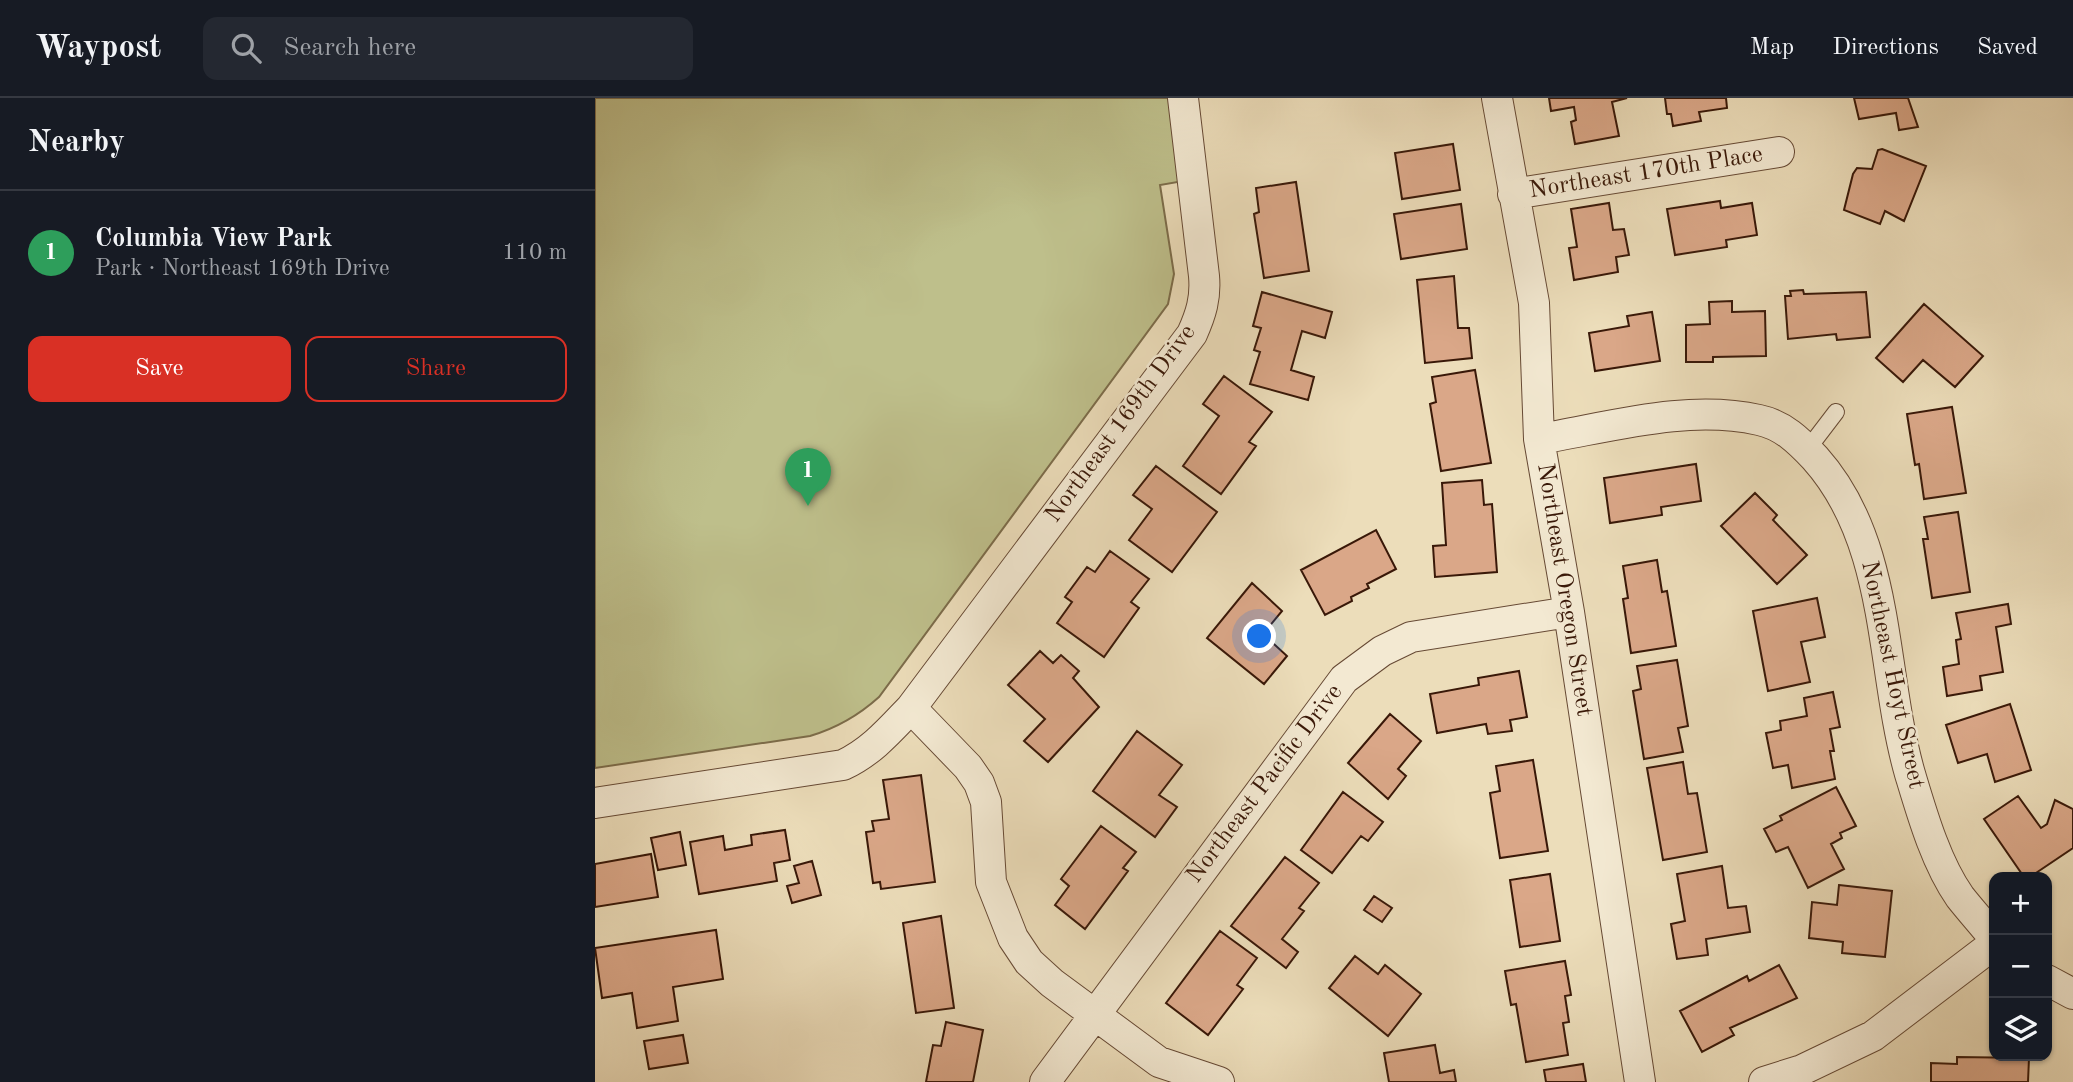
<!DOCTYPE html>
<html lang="en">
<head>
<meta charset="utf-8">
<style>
	body { margin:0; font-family:"Old Standard TT",serif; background:#242831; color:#f1f3f6 }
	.controls { position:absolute; right:21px; bottom:21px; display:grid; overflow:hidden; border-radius:14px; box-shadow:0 2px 5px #0004 }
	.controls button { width:63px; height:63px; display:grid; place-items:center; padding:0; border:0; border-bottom:2px solid #363941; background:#171b24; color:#f1f3f6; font:35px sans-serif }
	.you { position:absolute; left:665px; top:539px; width:24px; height:24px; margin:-18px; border:5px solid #fff; border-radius:50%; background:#1a73e8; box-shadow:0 0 0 10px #1a73e833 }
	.badge { display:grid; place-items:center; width:46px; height:46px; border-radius:50%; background:#d93025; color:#fff; font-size:23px; font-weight:700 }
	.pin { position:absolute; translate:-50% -58px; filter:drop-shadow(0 2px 4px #0008) }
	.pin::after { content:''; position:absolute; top:37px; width:24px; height:21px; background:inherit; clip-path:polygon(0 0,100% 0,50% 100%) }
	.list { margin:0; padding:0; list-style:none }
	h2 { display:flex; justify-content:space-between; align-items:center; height:91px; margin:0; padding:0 28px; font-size:30px }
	h2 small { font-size:23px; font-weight:400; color:#9ea1a6 }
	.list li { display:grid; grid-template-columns:46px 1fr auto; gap:21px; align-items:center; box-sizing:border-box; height:126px; padding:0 28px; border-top:2px solid #363941 }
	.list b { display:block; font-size:26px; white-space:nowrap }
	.list p { margin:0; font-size:23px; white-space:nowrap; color:#9ea1a6 }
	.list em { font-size:23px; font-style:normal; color:#9ea1a6 }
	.actions { display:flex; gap:14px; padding:21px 28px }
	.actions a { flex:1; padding:16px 0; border:2px solid #d93025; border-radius:14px; text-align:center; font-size:24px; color:#d93025 }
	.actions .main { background:#d93025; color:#fff }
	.icon { flex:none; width:38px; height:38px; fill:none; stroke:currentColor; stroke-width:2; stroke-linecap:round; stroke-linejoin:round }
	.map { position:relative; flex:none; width:1478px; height:984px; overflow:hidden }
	header { display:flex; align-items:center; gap:42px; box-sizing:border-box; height:98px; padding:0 35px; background:#171b24; border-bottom:2px solid #363941 }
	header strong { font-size:33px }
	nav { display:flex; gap:38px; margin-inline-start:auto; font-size:24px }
	.search { width:490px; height:63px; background:#242831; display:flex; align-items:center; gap:18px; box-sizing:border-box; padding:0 24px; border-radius:14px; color:#9ea1a6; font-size:26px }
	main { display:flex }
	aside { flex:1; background:#171b24 }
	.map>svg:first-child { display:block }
	.green { fill:#bebf8b; stroke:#7c6c4a; stroke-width:2 }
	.building { fill:#daa788; stroke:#391808; stroke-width:2 }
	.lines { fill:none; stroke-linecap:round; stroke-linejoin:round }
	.service-casing { stroke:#664934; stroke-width:18 }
	.minor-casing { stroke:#664934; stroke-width:32 }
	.service { stroke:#f3e9d2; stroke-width:16 }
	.minor { stroke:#f3e9d2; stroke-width:30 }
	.labels { text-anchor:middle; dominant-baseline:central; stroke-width:5; stroke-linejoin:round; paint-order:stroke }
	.street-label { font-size:24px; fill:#391808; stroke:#f3e9d2 }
</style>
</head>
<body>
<header>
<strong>Waypost</strong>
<div class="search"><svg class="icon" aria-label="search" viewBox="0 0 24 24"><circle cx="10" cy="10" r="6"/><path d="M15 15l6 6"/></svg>Search here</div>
<nav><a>Map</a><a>Directions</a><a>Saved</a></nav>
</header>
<main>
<aside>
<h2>Nearby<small></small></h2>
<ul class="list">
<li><span class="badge" style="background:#2e9e5b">1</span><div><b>Columbia View Park</b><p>Park · Northeast 169th Drive</p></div><em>110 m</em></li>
</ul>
<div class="actions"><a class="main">Save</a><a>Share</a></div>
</aside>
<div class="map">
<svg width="1478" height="984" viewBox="0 0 1478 984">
	<rect width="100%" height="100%" fill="#ecddba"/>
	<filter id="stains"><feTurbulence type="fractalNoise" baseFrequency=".00286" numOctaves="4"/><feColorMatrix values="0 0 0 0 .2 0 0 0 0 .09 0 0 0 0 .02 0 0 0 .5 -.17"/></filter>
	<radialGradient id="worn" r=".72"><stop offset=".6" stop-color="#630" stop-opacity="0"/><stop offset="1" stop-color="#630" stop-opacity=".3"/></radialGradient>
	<!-- green -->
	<path class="green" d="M 0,0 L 587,0 L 600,81 L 565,87 L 579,176 L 573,206 L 284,599 C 263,618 242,630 215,638 L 0,670 Z"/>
	<!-- building -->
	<path class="building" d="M 954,0 L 1032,0 L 1017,4 L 1024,38 L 980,46 L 976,24 L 981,22 L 979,9 L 956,13 Z
		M 1070,0 L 1131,0 L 1132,10 L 1104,14 L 1106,23 L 1078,28 L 1076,16 L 1072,16 Z
		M 1259,0 L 1313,0 L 1323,29 L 1304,32 L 1301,15 L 1264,21 Z
		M 858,46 L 865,92 L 807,101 L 800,55 Z
		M 1287,51 L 1331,68 L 1309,123 L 1290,113 L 1285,126 L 1249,112 L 1258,76 L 1262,70 L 1277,71 L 1283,52 Z
		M 701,84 L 714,173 L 669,180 L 659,116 L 664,114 L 661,90 Z
		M 1125,103 L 1126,110 L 1157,105 L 1162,137 L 1131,142 L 1132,149 L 1080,157 L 1072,111 Z
		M 1014,105 L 1018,132 L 1029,131 L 1034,157 L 1021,159 L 1023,174 L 979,182 L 974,150 L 982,149 L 976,111 Z
		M 866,106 L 872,151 L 806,161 L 799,116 Z
		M 859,178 L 863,230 L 874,230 L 877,260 L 830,265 L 822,182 Z
		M 1208,192 L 1209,196 L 1271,194 L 1275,239 L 1242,242 L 1241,236 L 1193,241 L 1190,198 L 1196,198 L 1195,193 Z
		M 667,194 L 737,214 L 730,240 L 707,233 L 696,272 L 719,279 L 713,302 L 655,286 L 665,254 L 659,252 L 666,230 L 658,228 Z
		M 1137,203 L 1137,214 L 1170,213 L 1171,258 L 1118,259 L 1118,264 L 1091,264 L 1091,227 L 1115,226 L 1114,204 Z
		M 1329,206 L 1388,258 L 1360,289 L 1328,262 L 1308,284 L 1281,260 Z
		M 1057,214 L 1065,263 L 1000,273 L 994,235 L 1034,228 L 1032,218 Z
		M 880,272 L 896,365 L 846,373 L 835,306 L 841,304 L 837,279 Z
		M 629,278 L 677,314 L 654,344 L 661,348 L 626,396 L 588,368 L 624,318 L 608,306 Z
		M 1357,309 L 1371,395 L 1329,401 L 1324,366 L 1320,367 L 1312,316 Z
		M 1101,366 L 1106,403 L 1066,409 L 1067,417 L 1015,425 L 1009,380 Z
		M 561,368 L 622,414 L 577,474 L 534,442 L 557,411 L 538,397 Z
		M 887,382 L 889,407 L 897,406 L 902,474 L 840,479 L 838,448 L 851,447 L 847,385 Z
		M 1160,395 L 1182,417 L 1178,422 L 1212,457 L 1182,486 L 1126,428 Z
		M 1363,414 L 1375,494 L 1337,500 L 1328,441 L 1333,441 L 1329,419 Z
		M 781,432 L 801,471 L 772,486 L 774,490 L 756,499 L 757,503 L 730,517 L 706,472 Z
		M 515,453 L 554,481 L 536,504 L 544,510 L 509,559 L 462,525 L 477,504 L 470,499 L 492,469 L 500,474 Z
		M 1062,462 L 1067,494 L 1072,493 L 1081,548 L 1036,555 L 1028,501 L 1033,500 L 1028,468 Z
		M 657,485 L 687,513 L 668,536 L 692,558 L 669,586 L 612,540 Z
		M 1222,500 L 1230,539 L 1206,544 L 1215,584 L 1173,593 L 1158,513 Z
		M 1413,506 L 1416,526 L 1401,529 L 1408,574 L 1385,578 L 1387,592 L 1352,598 L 1348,569 L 1364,566 L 1361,542 L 1366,541 L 1361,515 Z
		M 445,553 L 458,565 L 466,557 L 484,573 L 478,580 L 504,609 L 453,664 L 429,643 L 450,621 L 413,587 Z
		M 1082,562 L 1093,628 L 1083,630 L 1088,654 L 1049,661 L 1038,593 L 1046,591 L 1042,568 Z
		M 924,573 L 932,619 L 915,622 L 917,633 L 893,636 L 891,626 L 842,635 L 835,596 L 884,587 L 883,580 Z
		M 1238,594 L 1245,629 L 1235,631 L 1239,653 L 1235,653 L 1240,681 L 1197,690 L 1193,667 L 1178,670 L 1171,635 L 1186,632 L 1185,623 L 1212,618 L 1209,600 Z
		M 1415,606 L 1436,672 L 1400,684 L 1392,656 L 1363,665 L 1351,627 Z
		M 795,616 L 826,643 L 803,671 L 811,678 L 793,701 L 753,665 Z
		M 542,633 L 587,667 L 564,697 L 582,709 L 560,739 L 498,693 Z
		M 938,662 L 953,753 L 905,760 L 895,695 L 905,693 L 901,668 Z
		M 1088,664 L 1093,696 L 1102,695 L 1112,754 L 1068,762 L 1052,670 Z
		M 326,677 L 340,784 L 286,791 L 285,784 L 278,785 L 271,734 L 279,733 L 277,723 L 294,721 L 288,682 Z
		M 1241,689 L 1261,728 L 1245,735 L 1247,740 L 1236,746 L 1249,771 L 1213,790 L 1193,749 L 1181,754 L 1169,731 L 1187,722 L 1185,718 Z
		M 748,694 L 788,724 L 773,743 L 766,738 L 737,775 L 706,752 Z
		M 1423,698 L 1446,730 L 1452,726 L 1460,702 L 1478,711 L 1478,750 L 1435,779 L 1429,779 L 1389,721 Z
		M 506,728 L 541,754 L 528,770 L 533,773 L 490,831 L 460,807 L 474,788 L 466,781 Z
		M 190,732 L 195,762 L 179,765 L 182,783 L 104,796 L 95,744 L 128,738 L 130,752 L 157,747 L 156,737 Z
		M 85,734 L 91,767 L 63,772 L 56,740 Z
		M 56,756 L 63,799 L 0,809 L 0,766 Z
		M 690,759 L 724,785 L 704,810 L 709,813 L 687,841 L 703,854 L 691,870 L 636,828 Z
		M 217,763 L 226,797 L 197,805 L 192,788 L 204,785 L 199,768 Z
		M 1127,768 L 1133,810 L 1151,808 L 1155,834 L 1111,841 L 1113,857 L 1082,861 L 1076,826 L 1090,823 L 1082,776 Z
		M 955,776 L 965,843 L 925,849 L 915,782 Z
		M 1244,787 L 1297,793 L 1290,859 L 1247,855 L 1248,844 L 1214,840 L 1217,804 L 1242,807 Z
		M 779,798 L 797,810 L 787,824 L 769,812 Z
		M 346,818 L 359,910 L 321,915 L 308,825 Z
		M 121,832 L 128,881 L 78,889 L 83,923 L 42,930 L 37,895 L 7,900 L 0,850 Z
		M 625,833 L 662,860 L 642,887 L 648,891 L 613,937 L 571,905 Z
		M 760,858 L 783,876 L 790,867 L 826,896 L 793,938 L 734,890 Z
		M 970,863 L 976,897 L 970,898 L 974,924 L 968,925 L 973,957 L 931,964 L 921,906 L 916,907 L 910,873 Z
		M 1184,867 L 1202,900 L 1135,930 L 1139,937 L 1107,954 L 1085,913 L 1152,878 L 1154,883 Z
		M 351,924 L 388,932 L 378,984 L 331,984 L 338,947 L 346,948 Z
		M 88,937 L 93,965 L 54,971 L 49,943 Z
		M 840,947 L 845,975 L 859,972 L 861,984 L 794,984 L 789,955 Z
		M 1362,959 L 1434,960 L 1433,984 L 1336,984 L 1336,965 L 1362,966 Z
		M 988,966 L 991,984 L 951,984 L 949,972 Z"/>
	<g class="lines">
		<defs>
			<path id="service" d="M 1212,352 L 1241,314"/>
			<path id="minor" d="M 902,0 L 939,205 L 944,341 L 974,514 L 1045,984
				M 918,96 L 1184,54
				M 944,341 C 1016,329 1092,306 1164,322 C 1188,327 1204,343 1220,360 C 1297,446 1285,572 1315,676 C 1327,716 1341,765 1365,799 C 1376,813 1388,826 1399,840
				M 316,610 L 373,669 L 384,685 L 391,704 L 396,784 L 418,840 L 434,864 L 457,885 L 564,964 L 624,984
				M 0,705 L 248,667 C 276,654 294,633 316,610 L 597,236 C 606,216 611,200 609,178 L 588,0
				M 1452,882 L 1478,896
				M 450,984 L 749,581 L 787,553 L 816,539 L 974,514
				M 1169,984 L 1207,972 L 1278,938 L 1399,846"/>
		</defs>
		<!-- service casing -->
		<use href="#service" class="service-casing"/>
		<!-- minor casing -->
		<use href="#minor" class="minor-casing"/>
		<!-- service -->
		<use href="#service" class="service"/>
		<!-- minor -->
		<use href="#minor" class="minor"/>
	</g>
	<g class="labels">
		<!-- street labels -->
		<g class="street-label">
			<text transform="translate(1051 75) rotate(-9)">Northeast 170th Place</text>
			<text transform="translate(526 326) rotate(-54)">Northeast 169th Drive</text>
			<text transform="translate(969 492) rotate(81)">Northeast Oregon Street</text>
			<text transform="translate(1297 577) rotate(78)">Northeast Hoyt Street</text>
			<text transform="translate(670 686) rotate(-53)">Northeast Pacific Drive</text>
		</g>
	</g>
	<rect width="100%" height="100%" filter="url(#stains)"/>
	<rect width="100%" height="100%" fill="url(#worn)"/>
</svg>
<div class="controls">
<button>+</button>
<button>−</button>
<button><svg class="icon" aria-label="layers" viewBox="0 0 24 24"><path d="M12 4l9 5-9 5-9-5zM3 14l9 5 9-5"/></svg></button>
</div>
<div class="you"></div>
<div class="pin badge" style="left:213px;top:408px;background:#2e9e5b">1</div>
</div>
</main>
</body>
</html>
